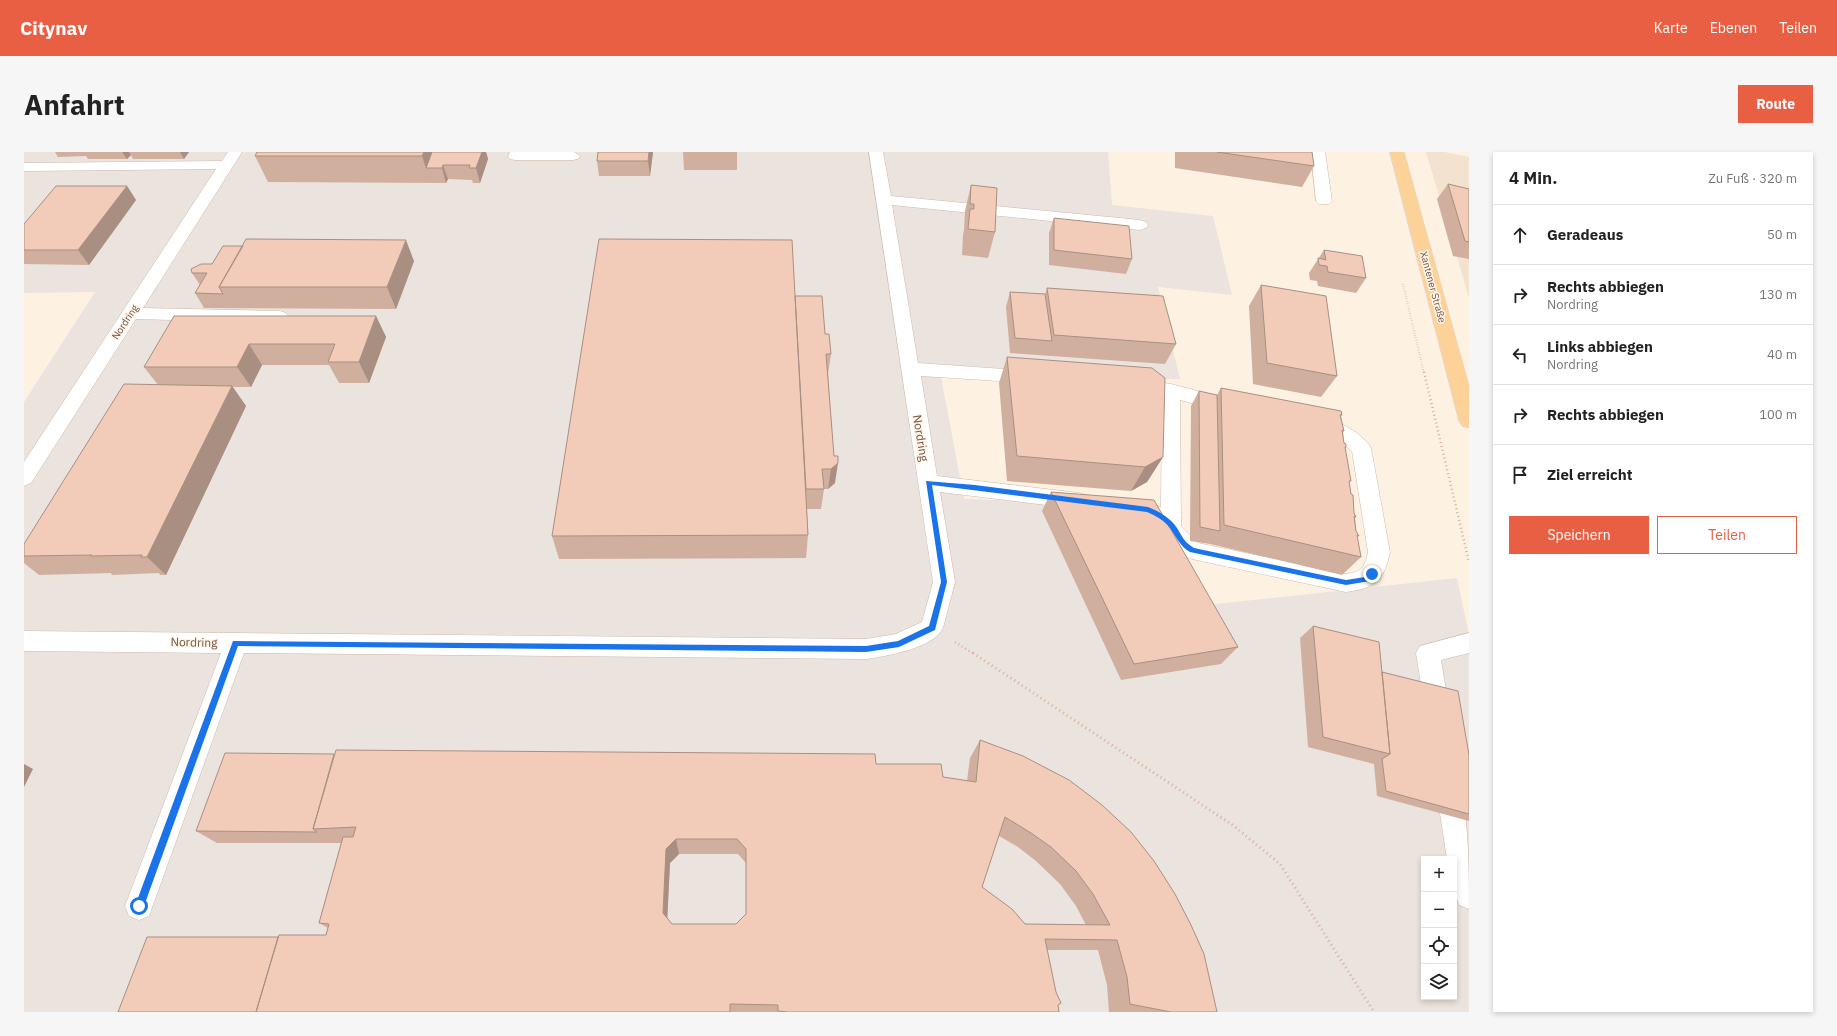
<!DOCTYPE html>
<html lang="de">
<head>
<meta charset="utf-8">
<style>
	body { margin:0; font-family:"IBM Plex Sans",sans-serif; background:#f6f6f6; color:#222 }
	.controls { position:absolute; right:12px; bottom:12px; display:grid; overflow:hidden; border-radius:0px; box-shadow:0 2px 6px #0003 }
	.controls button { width:36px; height:36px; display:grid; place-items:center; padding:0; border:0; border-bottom:1px solid #e0e0e0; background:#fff; color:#222; font:20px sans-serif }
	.stop { position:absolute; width:12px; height:12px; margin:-9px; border:3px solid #1a73e8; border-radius:50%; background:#fff }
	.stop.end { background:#1a73e8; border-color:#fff; box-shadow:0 1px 4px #0008 }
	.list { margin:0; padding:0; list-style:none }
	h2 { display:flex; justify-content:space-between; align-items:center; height:52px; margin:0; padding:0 16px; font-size:17px }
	h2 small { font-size:13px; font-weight:400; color:#767676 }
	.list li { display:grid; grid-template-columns:26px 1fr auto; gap:12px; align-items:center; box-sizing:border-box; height:60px; padding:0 16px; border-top:1px solid #e0e0e0 }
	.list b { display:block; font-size:15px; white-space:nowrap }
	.list p { margin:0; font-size:13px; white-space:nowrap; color:#767676 }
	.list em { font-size:13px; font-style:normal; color:#767676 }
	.actions { display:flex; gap:8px; padding:12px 16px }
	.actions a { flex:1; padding:9px 0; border:1px solid #e95f44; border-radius:0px; text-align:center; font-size:14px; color:#e95f44 }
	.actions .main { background:#e95f44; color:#fff }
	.icon { flex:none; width:22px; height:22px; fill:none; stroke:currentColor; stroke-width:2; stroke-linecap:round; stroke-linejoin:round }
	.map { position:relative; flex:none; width:1445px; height:860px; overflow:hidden; border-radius:0px }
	header { display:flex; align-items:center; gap:24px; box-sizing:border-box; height:56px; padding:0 20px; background:#e95f44; color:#fff }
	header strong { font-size:19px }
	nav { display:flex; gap:22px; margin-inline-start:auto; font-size:14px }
	.intro { display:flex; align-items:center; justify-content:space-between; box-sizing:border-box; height:96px; padding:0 24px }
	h1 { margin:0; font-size:28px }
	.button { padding:10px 18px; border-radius:0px; background:#e95f44; color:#fff; font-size:14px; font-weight:700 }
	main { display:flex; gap:24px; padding:0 24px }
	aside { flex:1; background:#fff; border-radius:0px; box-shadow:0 2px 6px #0003 }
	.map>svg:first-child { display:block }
	.residential { fill:#f4e2d0 }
	.industrial { fill:#ebe3dd; fill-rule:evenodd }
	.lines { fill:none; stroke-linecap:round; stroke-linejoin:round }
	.minor-casing { stroke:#d0b9ab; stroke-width:1 }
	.major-casing { stroke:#dbd3cf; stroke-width:1 }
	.path-far2 { stroke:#d7b09c; stroke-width:2; stroke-dasharray:0.5 2; stroke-linecap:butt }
	.path-far1 { stroke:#d7b09c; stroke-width:2.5; stroke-dasharray:1 3; stroke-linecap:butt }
	.path { stroke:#d7b09c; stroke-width:3; stroke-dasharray:1 3.5; stroke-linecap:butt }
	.minor { fill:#fff; fill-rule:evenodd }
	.major { fill:#fdd299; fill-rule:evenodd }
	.wall { fill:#d0af9f; fill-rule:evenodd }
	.shaded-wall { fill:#a98f82 }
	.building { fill:#f2ccb9; stroke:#a98f82; fill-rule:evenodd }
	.route { fill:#1a73e8 }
	.labels { text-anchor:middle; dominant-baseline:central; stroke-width:3; stroke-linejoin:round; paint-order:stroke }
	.far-street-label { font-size:10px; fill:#745548; stroke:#fff5e8 }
	.street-label { font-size:12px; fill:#745548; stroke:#fff5e8 }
</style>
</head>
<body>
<header>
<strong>Citynav</strong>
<nav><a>Karte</a><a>Ebenen</a><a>Teilen</a></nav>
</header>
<div class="intro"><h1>Anfahrt</h1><a class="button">Route</a></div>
<main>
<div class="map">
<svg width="1445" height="860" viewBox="0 0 1445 860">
	<rect width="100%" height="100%" fill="#fdf1e2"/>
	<!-- residential -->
	<path class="residential" d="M 1402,0 L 1420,0 L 1445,5 L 1445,146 L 1433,105 L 1429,104 L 1413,47 L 1416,47 Z"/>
	<!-- industrial -->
	<path class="industrial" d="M 0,0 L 1084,0 L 1088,53 L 1189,64 L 1208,143 L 1134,135 L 1156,227 L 917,225 L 940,347 L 1121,352 L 1174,454 L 1433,426 L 1445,483 L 1445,860 L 0,860 L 0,250 L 71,140 L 0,141 ZM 1400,707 L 1430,707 L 1430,845 L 1400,845 Z"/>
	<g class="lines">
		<defs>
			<path id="minor" d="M 204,0 L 218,0 L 119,156 L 256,159 L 262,161 L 265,165 L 262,169 L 256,171 L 112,167 L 7,331 L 0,334 L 0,310 L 192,17 L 0,19 L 0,11 L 198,9 Z
				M 486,0 L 550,0 L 556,4 L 554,7 L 549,8 L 491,8 L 486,7 L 484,4 Z
				M 845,0 L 859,0 L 867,44 L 1116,68 L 1122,70 L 1124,73 L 1122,76 L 1116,78 L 868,53 L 894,211 L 1007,219 L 1013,221 L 1016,225 L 1013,229 L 1007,231 L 897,224 L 913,324 L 1055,341 L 1062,343 L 1065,349 L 1062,355 L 1055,357 L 916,340 L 931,430 L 919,476 C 910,496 863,504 842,507 L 220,501 L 125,764 L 115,768 L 105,764 L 101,754 L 197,501 L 0,499 L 0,479 L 842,487 L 872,482 L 898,470 L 909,430 Z
				M 1287,0 L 1301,0 L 1308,49 L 1305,52 L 1295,52 L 1292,49 Z
				M 1111,227 L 1147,232 L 1200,246 L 1207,248 L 1209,253 L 1207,258 L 1200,260 L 1156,248 L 1157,374 L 1174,391 L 1322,422 C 1338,420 1341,415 1344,400 L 1328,299 L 1309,284 L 1284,276 L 1281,271 L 1284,266 L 1291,264 L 1318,272 L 1333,281 L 1344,291 L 1347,296 L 1366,400 C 1360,429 1351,436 1322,440 L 1168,407 C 1148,400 1144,381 1129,370 C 1123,366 1115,365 1108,363 L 1105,357 L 1108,351 L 1115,349 L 1137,355 L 1138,244 L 1104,238 L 1102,233 L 1104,228 Z
				M 1445,481 L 1445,501 L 1417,508 L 1426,563 L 1423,571 L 1414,574 L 1405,571 L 1402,563 L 1392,501 L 1396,494 Z
				M 1425,623 L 1434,626 C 1445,662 1445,718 1445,757 L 1435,753 L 1430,738 L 1430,707 L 1423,707 L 1412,635 L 1416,626 Z"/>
			<path id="major" d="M 1366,0 L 1380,0 L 1445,234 L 1445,276 L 1438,274 L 1435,269 Z"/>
		</defs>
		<!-- minor casing -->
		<use href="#minor" class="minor-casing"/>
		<!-- major casing -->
		<use href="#major" class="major-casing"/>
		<!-- path-far2 -->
		<path class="path-far2" d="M 1379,132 L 1400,221"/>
		<!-- path-far1 -->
		<path class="path-far1" d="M 1400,220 L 1445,410
			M 931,490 L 950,502"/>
		<!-- path -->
		<path class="path" d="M 949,501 L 1210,674 L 1256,712 L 1350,860"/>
		<!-- minor -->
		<use href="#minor" class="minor"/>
		<!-- major -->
		<use href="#major" class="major"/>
	</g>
	<!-- wall -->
	<path class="wall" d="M 31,0 L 165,0 L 160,7 L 109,7 L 107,3 L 103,7 L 64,7 L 62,4 L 34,5 Z
		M 462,0 L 464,7 L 456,31 L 449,31 L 448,28 L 424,27 L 422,31 L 244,30 L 231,4 Z
		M 574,0 L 629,0 L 626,24 L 575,24 L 573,9 Z
		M 659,0 L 713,0 L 713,18 L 660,18 Z
		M 1151,0 L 1288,0 L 1290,14 L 1278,35 L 1151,16 Z
		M 1424,32 L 1445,37 L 1445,107 L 1429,104 L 1413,47 Z
		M 947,33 L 971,80 L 964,106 L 938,103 L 939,83 L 940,78 L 941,59 Z
		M 103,34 L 112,48 L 65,113 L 0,112 L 0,72 Z
		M 1030,66 L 1108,107 L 1102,122 L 1025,113 L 1025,81 Z
		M 1300,98 L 1342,126 L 1332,141 L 1294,134 L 1293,129 L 1286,128 L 1285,121 Z
		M 390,109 L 372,157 L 180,156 L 171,141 L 176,133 L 168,121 L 188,112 Z
		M 1237,133 L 1313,224 L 1297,245 L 1229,232 L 1225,154 Z
		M 1023,136 L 1152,192 L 1141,212 L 986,201 L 982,155 L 986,140 L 1021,142 Z
		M 771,144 L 801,182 L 807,202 L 804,222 L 811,331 L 804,337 L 800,337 L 797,357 L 783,357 L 784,383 L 782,406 L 535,407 L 528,384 Z
		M 352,164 L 362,185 L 345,231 L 315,231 L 305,213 L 238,213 L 227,235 L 209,235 L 222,254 L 142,423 L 136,423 L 135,421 L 88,423 L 87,421 L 15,423 L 0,411 L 0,392 L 134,233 L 120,215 Z
		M 983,205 L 1139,305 L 1123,330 L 1107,339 L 983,329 L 975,231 Z
		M 1197,236 L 1318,263 L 1317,264 L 1320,279 L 1319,280 L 1320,291 L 1322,295 L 1321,296 L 1327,329 L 1325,330 L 1327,342 L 1330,361 L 1332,365 L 1331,366 L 1332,379 L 1335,384 L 1333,385 L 1337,405 L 1318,423 L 1186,392 L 1166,389 L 1167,254 L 1175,239 L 1193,243 Z
		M 1027,340 L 1214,495 L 1197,512 L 1097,528 L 1018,359 Z
		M 1289,474 L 1358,520 L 1445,603 L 1445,669 L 1353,644 L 1350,612 L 1284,595 L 1276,486 Z
		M 956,588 L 1193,860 L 1085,860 L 1083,833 L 1074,798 L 1023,798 L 1035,860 L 707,860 L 254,785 L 302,783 L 304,776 L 295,771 L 317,691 L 193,691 L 172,679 L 852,612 L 919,625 L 943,629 L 946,606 ZM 975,684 L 994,695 L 1012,709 L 1036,732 L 1052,754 L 1062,773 L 1001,772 L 958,735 ZM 655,702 L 714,702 L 722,711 L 722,762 L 712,772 L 648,772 L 643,766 L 646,711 Z"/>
	<!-- shaded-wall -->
	<path class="shaded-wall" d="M 98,0 L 105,0 L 107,3 L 103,7 Z
		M 156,0 L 165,0 L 160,7 Z
		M 400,0 L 414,0 L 402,16 L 398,4 Z
		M 458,0 L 462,0 L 464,7 L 456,31 L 452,16 Z
		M 625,0 L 629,0 L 626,24 L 624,9 Z
		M 419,13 L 424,27 L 422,31 L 418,16 Z
		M 103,34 L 112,48 L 65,113 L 54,98 Z
		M 382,88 L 390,109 L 372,157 L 363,135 Z
		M 352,164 L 362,185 L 345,231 L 335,210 Z
		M 225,192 L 238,213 L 227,235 L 213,215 Z
		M 208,234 L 222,254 L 142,423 L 123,405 Z
		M 1139,305 L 1123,330 L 1107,339 L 1121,315 Z
		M 814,311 L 811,331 L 804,337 L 807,317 Z
		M 0,612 L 9,617 L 0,635 Z
		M 652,687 L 655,702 L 646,711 L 643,773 L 639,761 L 642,697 Z"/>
	<!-- building -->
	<path class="building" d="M 233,0 L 400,0 L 398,4 L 231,4 Z
		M 408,0 L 458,0 L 452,16 L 445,16 L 446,13 L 419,13 L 418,16 L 402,16 Z
		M 574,0 L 625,0 L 624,9 L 573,9 Z
		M 1193,0 L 1288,0 L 1290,14 Z
		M 1424,32 L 1445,37 L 1445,90 L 1441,89 Z
		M 947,33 L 973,36 L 971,80 L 944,77 L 946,57 L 950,57 L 950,52 L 946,52 Z
		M 32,34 L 103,34 L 54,98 L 0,98 L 0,72 Z
		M 1030,66 L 1105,74 L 1108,107 L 1030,98 Z
		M 222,87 L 382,88 L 363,135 L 195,135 Z
		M 575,87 L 768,88 L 784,383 L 528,384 Z
		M 199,94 L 219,94 L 195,135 L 199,142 L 171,141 L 183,121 L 168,121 L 167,117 L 177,112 L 188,112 Z
		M 1300,98 L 1338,104 L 1342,126 L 1304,120 L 1303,114 L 1295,113 L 1294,106 L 1302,108 Z
		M 1237,133 L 1302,144 L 1313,224 L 1243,211 Z
		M 1023,136 L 1139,144 L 1152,192 L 1030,183 Z
		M 986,140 L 1021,142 L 1028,189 L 991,186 Z
		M 771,144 L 798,144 L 801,182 L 805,182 L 807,202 L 802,202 L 810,304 L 814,304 L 814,311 L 807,317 L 798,317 L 800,337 L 782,337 Z
		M 150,164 L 352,164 L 335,210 L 304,210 L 311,192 L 225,192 L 213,215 L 120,215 Z
		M 983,205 L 1128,216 L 1141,226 L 1139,305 L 1121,315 L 993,304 Z
		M 100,232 L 208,234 L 123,405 L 117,405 L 118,403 L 67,404 L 68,403 L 0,404 L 0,392 Z
		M 1197,236 L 1317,259 L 1318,263 L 1316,263 L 1320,279 L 1318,278 L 1320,291 L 1322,292 L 1322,295 L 1321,295 L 1327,329 L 1325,329 L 1327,342 L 1329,343 L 1330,361 L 1332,365 L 1330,364 L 1332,379 L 1335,384 L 1333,383 L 1337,405 L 1200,373 Z
		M 1175,239 L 1193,243 L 1196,379 L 1176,375 Z
		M 1027,340 L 1130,348 L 1214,495 L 1110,512 Z
		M 1289,474 L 1355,490 L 1366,602 L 1299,585 Z
		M 1358,520 L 1434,539 L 1445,603 L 1445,662 L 1362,639 L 1358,607 L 1366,602 Z
		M 956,588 L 999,604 L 1045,628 L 1078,653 L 1107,680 L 1130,709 L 1151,742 L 1167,773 L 1180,802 L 1193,860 L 1147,860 L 1106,852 L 1103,825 L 1093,788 L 1021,787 L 1032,840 L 1037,851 L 1034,853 L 1035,860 L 764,860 L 754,859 L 754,853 L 706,852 L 706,860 L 232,860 L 255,783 L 302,783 L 305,772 L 295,771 L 319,685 L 329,685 L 332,675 L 289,677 L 312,598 L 851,602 L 852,612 L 917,612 L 919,625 L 952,630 ZM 981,665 L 1007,681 L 1027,695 L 1052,719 L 1069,742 L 1086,773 L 1001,772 L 988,757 L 958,735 ZM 652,687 L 713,687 L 722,697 L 722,762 L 712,772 L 648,772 L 639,761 L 642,697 Z
		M 201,601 L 310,602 L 289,677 L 293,680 L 172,679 Z
		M 123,785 L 254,785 L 232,860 L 94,860 Z"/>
	<!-- route -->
	<path class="route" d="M 902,329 L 951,333 L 1124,355 C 1134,359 1143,364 1150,372 C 1158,382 1158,389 1170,396 L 1322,428 L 1341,425 L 1348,419 L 1352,422 L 1346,429 L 1322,433 L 1166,400 C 1156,394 1153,386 1146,376 C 1140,368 1132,364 1123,360 L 908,333 L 923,430 L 911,478 L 875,495 L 842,500 L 214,494 L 120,754 L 115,759 L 112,757 L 111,754 L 209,489 L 842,494 L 874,489 L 905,474 L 917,430 Z"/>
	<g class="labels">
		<!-- far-street labels -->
		<g class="far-street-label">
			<text transform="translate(1409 135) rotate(75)">Xantener Straße</text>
			<text transform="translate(101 170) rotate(-57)">Nordring</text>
		</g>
		<!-- street labels -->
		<g class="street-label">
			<text transform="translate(897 286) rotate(81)">Nordring</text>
			<text transform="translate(170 490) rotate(1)">Nordring</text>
		</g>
	</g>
</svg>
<div class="controls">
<button>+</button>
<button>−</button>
<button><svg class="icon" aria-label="locate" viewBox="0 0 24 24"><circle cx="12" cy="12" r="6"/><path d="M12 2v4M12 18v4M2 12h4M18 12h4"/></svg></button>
<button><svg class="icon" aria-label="layers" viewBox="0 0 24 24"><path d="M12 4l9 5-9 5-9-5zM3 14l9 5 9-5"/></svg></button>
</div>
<div class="stop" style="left:115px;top:754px"></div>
<div class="stop end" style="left:1348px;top:422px"></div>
</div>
<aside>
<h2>4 Min.<small>Zu Fuß · 320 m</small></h2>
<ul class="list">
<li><svg class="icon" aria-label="ahead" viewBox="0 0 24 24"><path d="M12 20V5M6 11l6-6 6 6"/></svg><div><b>Geradeaus</b></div><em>50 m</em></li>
<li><svg class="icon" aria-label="right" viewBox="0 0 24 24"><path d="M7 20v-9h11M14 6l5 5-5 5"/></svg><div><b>Rechts abbiegen</b><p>Nordring</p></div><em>130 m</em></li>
<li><svg class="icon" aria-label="left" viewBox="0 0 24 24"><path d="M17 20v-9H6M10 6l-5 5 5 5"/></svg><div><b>Links abbiegen</b><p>Nordring</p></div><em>40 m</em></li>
<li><svg class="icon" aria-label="right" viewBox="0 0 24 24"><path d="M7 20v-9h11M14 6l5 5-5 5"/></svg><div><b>Rechts abbiegen</b></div><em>100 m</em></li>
<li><svg class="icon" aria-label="arrive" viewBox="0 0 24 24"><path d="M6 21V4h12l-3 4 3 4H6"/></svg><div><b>Ziel erreicht</b></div></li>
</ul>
<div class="actions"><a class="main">Speichern</a><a>Teilen</a></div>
</aside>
</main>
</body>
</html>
